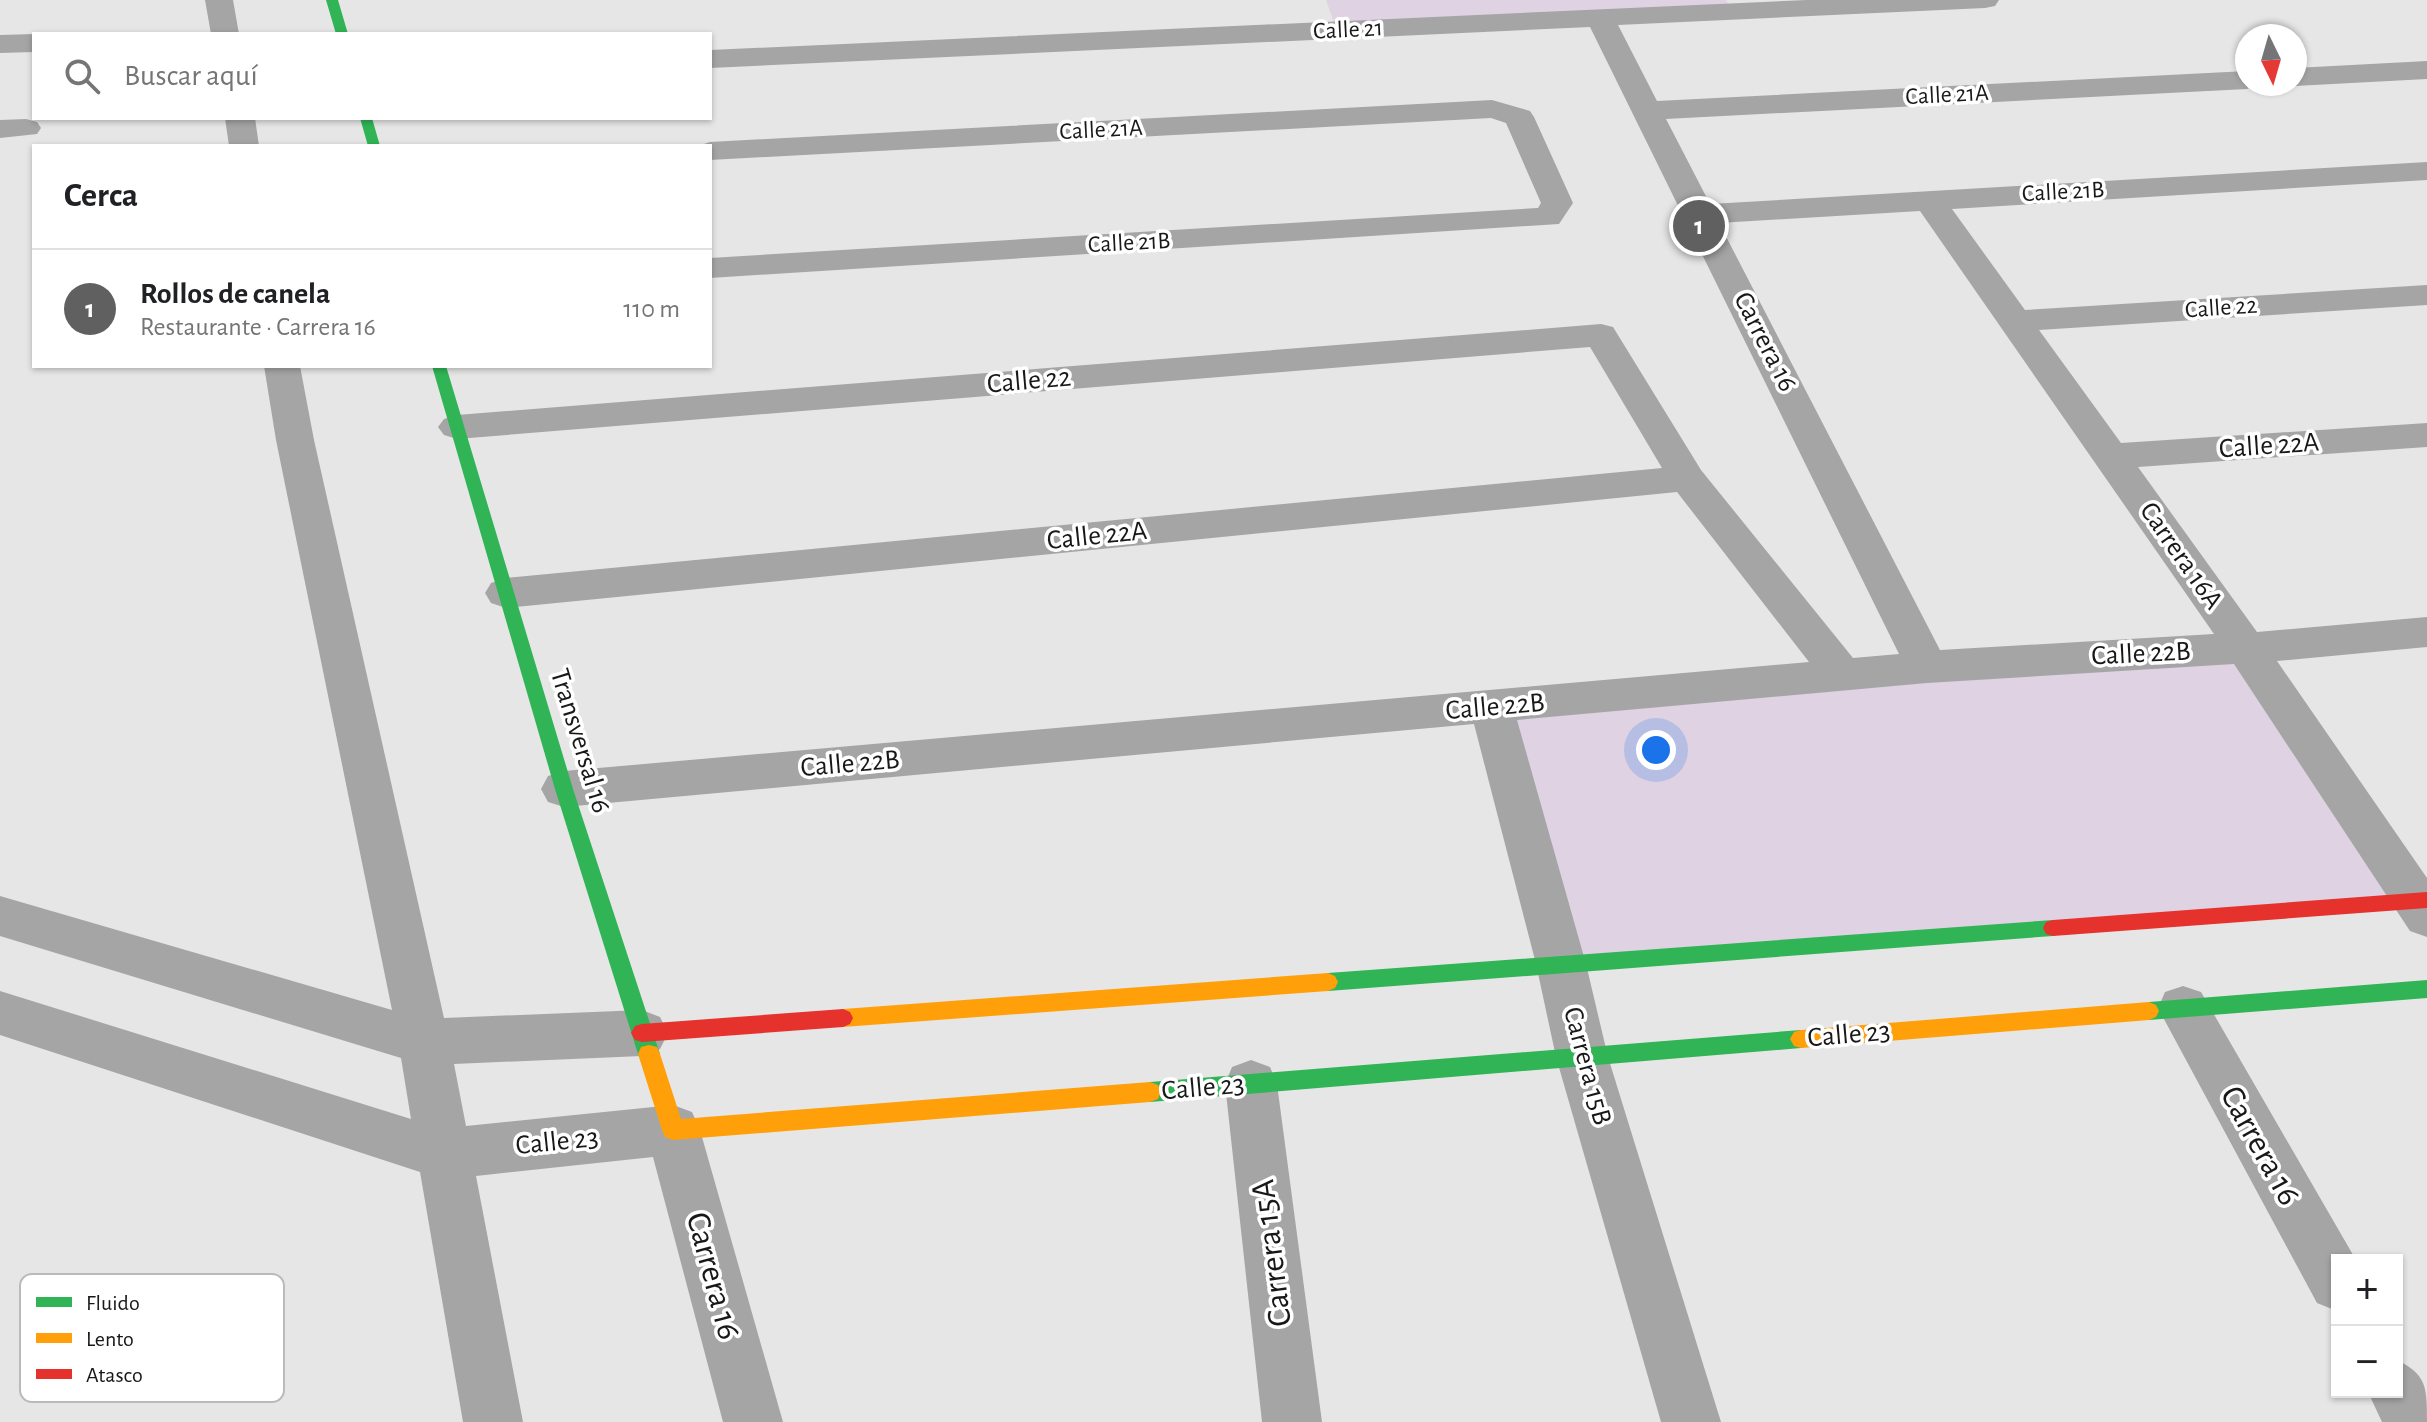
<!DOCTYPE html>
<html lang="es">
<head>
<meta charset="utf-8">
<style>
	body { margin:0; font-family:"Alegreya Sans",sans-serif; background:#f6f6f6; color:#202124 }
	.controls { position:absolute; right:24px; bottom:24px; display:grid; overflow:hidden; border-radius:0px; box-shadow:0 2px 6px #0004 }
	.controls button { width:72px; height:72px; display:grid; place-items:center; padding:0; border:0; border-bottom:2px solid #e0e0e0; background:#fff; color:#202124; font:40px sans-serif }
	.compass { position:absolute; left:2235px; top:24px; width:72px; height:72px; border-radius:50%; background:#fff; box-shadow:0 2px 6px #0004; rotate:175deg }
	.you { position:absolute; left:1656px; top:750px; width:28px; height:28px; margin:-20px; border:6px solid #fff; border-radius:50%; background:#1a73e8; box-shadow:0 0 0 12px #1a73e833 }
	.badge { display:grid; place-items:center; width:52px; height:52px; border-radius:50%; background:#616061; color:#fff; font-size:26px; font-weight:700 }
	.pin { position:absolute; translate:-50% -50%; border:4px solid #fff; box-shadow:0 2px 8px #0006 }
	.list { margin:0; padding:0; list-style:none }
	h2 { display:flex; justify-content:space-between; align-items:center; height:104px; margin:0; padding:0 32px; font-size:34px }
	h2 small { font-size:26px; font-weight:400; color:#757577 }
	.list li { display:grid; grid-template-columns:52px 1fr auto; gap:24px; align-items:center; box-sizing:border-box; height:120px; padding:0 32px; border-top:2px solid #e0e0e0 }
	.list b { display:block; font-size:30px; white-space:nowrap }
	.list p { margin:0; font-size:26px; white-space:nowrap; color:#757577 }
	.list em { font-size:26px; font-style:normal; color:#757577 }
	.icon { flex:none; width:44px; height:44px; fill:none; stroke:currentColor; stroke-width:2; stroke-linecap:round; stroke-linejoin:round }
	.map { position:relative; flex:none; width:2427px; height:1422px; overflow:hidden }
	.search { position:absolute; background:#fff; box-shadow:0 2px 6px #0004; left:32px; top:32px; width:680px; height:88px; display:flex; align-items:center; gap:20px; box-sizing:border-box; padding:0 28px; border-radius:0px; color:#757577; font-size:30px }
	.panel { position:absolute; background:#fff; box-shadow:0 2px 6px #0004; left:32px; top:144px; width:680px; height:224px; border-radius:0px }
	.map>svg:first-child { display:block }
	.green { fill:#ded2e3 }
	.lines { fill:none; stroke-linecap:round; stroke-linejoin:round }
	.street { fill:#a6a5a6; fill-rule:evenodd }
	.fast { fill:#30b455; fill-rule:evenodd }
	.slow { fill:#ff9f0a; fill-rule:evenodd }
	.jam { fill:#e5322d; fill-rule:evenodd }
	.labels { text-anchor:middle; dominant-baseline:central; stroke-width:7; stroke-linejoin:round; paint-order:stroke }
	.far-street-label { font-size:24px; fill:#191819; stroke:#fff }
	.street-label { font-size:28px; fill:#191819; stroke:#fff }
	.near-street-label { font-size:34px; fill:#191819; stroke:#fff }
	.key { fill:#fff; stroke:#bababa; stroke-width:2 }
	.key-label { font-size:22px; fill:#191819 }
</style>
</head>
<body>
<div class="map">
<svg width="2427" height="1422" viewBox="0 0 2427 1422">
	<rect width="100%" height="100%" fill="#e7e6e7"/>
	<!-- green -->
	<path class="green" d="M 1326,0 L 1726,0 L 1734,12 L 1337,31 Z
		M 2246,648 L 2415,901 L 1561,964 L 1491,708 Z"/>
	<g class="lines">
		<!-- street -->
		<path class="street" d="M 205,0 L 233,0 L 239,34 L 211,34 Z
			M 1806,0 L 1999,0 L 1995,6 L 1985,8 L 1618,25 L 1657,101 L 2247,71 L 2247,84 L 2259,84 L 2247,89 L 1666,119 L 1710,204 L 2427,162 L 2427,180 L 1952,209 L 2025,310 L 2427,285 L 2427,305 L 2039,330 L 2121,443 L 2427,423 L 2427,447 L 2138,467 L 2257,632 L 2427,617 L 2427,647 L 2277,661 L 2427,878 L 2427,937 L 2410,931 L 2234,664 L 1927,683 L 1517,720 L 1586,964 L 1608,1057 L 1721,1422 L 1661,1422 L 1556,1057 L 1536,964 L 1474,724 L 564,807 L 548,802 L 541,789 L 548,776 L 564,771 L 1809,662 L 1677,492 L 506,608 L 491,603 L 485,593 L 491,583 L 506,578 L 1662,468 L 1590,347 L 457,439 L 444,435 L 438,427 L 444,419 L 457,415 L 1601,324 L 1613,327 L 1701,470 L 1853,658 L 1899,654 L 1590,27 L 710,68 L 710,50 ZM 1920,211 L 2214,634 L 1940,650 L 1719,223 Z
			M 34,34 L 34,52 L 0,53 L 0,35 Z
			M 2427,61 L 2427,79 L 2295,86 L 2288,84 L 2295,84 L 2295,68 Z
			M 1492,100 L 1530,111 L 1534,117 L 1573,203 L 1559,224 L 710,278 L 710,258 L 1538,208 L 1541,203 L 1506,123 L 1491,118 L 710,160 L 710,146 L 698,146 L 710,142 Z
			M 225,118 L 255,118 L 259,146 L 229,146 Z
			M 26,119 L 37,122 L 41,128 L 37,134 L 0,138 L 0,120 Z
			M 264,366 L 300,366 L 314,440 L 444,1018 L 642,1010 L 660,1017 L 668,1033 L 660,1049 L 642,1056 L 454,1064 L 466,1126 L 673,1105 L 692,1112 L 700,1130 L 783,1422 L 723,1422 L 653,1157 L 476,1176 L 523,1422 L 463,1422 L 420,1172 L 0,1035 L 0,991 L 411,1119 L 401,1058 L 0,936 L 0,896 L 392,1010 L 276,440 Z
			M 2183,986 L 2201,992 L 2356,1260 L 2337,1260 L 2337,1311 L 2317,1303 L 2158,1008 L 2165,992 Z
			M 1251,1060 L 1270,1067 L 1277,1084 L 1322,1422 L 1262,1422 L 1225,1084 L 1232,1067 Z
			M 2397,1360 C 2427,1375 2427,1387 2427,1422 L 2382,1422 L 2368,1392 L 2397,1392 Z"/>
		<!-- fast -->
		<path class="fast" d="M 326,0 L 338,0 L 348,34 L 336,34 Z
			M 360,118 L 372,118 L 380,146 L 368,146 Z
			M 432,366 L 446,366 L 573,789 L 660,1054 L 657,1061 L 649,1063 L 641,1061 L 638,1054 L 555,789 Z
			M 2053,920 L 2060,922 L 2063,928 L 2060,934 L 2053,936 L 1328,991 L 1321,988 L 1318,982 L 1321,976 L 1328,973 Z
			M 2427,980 L 2427,998 L 2149,1020 L 2142,1017 L 2139,1011 L 2142,1005 L 2149,1002 Z
			M 1801,1030 L 1808,1032 L 1812,1039 L 1808,1046 L 1801,1048 L 1150,1102 L 1142,1099 L 1139,1092 L 1142,1085 L 1150,1082 Z"/>
		<!-- slow -->
		<path class="slow" d="M 1328,973 L 1335,976 L 1338,982 L 1335,988 L 1328,991 L 843,1027 L 836,1024 L 833,1018 L 836,1012 L 843,1009 Z
			M 2149,1002 L 2156,1005 L 2159,1011 L 2156,1017 L 2149,1020 L 1801,1048 L 1794,1046 L 1790,1039 L 1794,1032 L 1801,1030 Z
			M 649,1045 L 657,1047 L 660,1054 L 681,1119 L 1150,1082 L 1158,1085 L 1161,1092 L 1158,1099 L 1150,1102 L 673,1140 L 665,1137 L 662,1130 L 638,1054 L 641,1047 Z"/>
		<!-- jam -->
		<path class="jam" d="M 2427,892 L 2427,908 L 2053,936 L 2046,934 L 2043,928 L 2046,922 L 2053,920 Z
			M 843,1009 L 850,1012 L 853,1018 L 850,1024 L 843,1027 L 642,1042 L 635,1040 L 631,1033 L 635,1026 L 642,1024 Z"/>
	</g>
	<g class="labels">
		<!-- far-street labels -->
		<g class="far-street-label">
			<text transform="translate(1348 30) rotate(-3)">Calle 21</text>
			<text transform="translate(1947 95) rotate(-3)">Calle 21A</text>
			<text transform="translate(1101 130) rotate(-3)">Calle 21A</text>
			<text transform="translate(2063 192) rotate(-3)">Calle 21B</text>
			<text transform="translate(1129 243) rotate(-3)">Calle 21B</text>
			<text transform="translate(2221 308) rotate(-4)">Calle 22</text>
		</g>
		<!-- street labels -->
		<g class="street-label">
			<text transform="translate(1765 342) rotate(63)">Carrera 16</text>
			<text transform="translate(1029 381) rotate(-5)">Calle 22</text>
			<text transform="translate(2269 446) rotate(-4)">Calle 22A</text>
			<text transform="translate(1097 536) rotate(-6)">Calle 22A</text>
			<text transform="translate(2181 556) rotate(55)">Carrera 16A</text>
			<text transform="translate(2141 654) rotate(-3)">Calle 22B</text>
			<text transform="translate(1495 707) rotate(-5)">Calle 22B</text>
			<text transform="translate(580 741) rotate(73)">Transversal 16</text>
			<text transform="translate(850 764) rotate(-5)">Calle 22B</text>
			<text transform="translate(1849 1035) rotate(-5)">Calle 23</text>
			<text transform="translate(1587 1066) rotate(75)">Carrera 15B</text>
			<text transform="translate(1203 1088) rotate(-5)">Calle 23</text>
			<text transform="translate(557 1142) rotate(-6)">Calle 23</text>
		</g>
		<!-- near-street labels -->
		<g class="near-street-label">
			<text transform="translate(2260 1146) rotate(61)">Carrera 16</text>
			<text transform="translate(1272 1253) rotate(-97)">Carrera 15A</text>
			<text transform="translate(713 1276) rotate(75)">Carrera 16</text>
		</g>
	</g>
	<!-- legend -->
	<rect x="20" y="1274" width="264" height="128" rx="12" class="key"/>
	<rect x="36" y="1297" width="36" height="10" fill="#30b455"/>
	<rect x="36" y="1333" width="36" height="10" fill="#ff9f0a"/>
	<rect x="36" y="1369" width="36" height="10" fill="#e5322d"/>
	<g class="key-label">
		<text x="86" y="1310">Fluido</text>
		<text x="86" y="1346">Lento</text>
		<text x="86" y="1382">Atasco</text>
	</g>
</svg>
<div class="controls">
<button>+</button>
<button>−</button>
</div>
<svg class="compass" viewBox="-18 -18 36 36"><path d="M0-13l5 13h-10z" fill="#e53935"/><path d="M0 13l5-13h-10z" fill="#757577"/></svg>
<div class="you"></div>
<div class="pin badge" style="left:1699px;top:226px">1</div>
<div class="search"><svg class="icon" aria-label="search" viewBox="0 0 24 24"><circle cx="10" cy="10" r="6"/><path d="M15 15l6 6"/></svg>Buscar aquí</div>
<section class="panel">
<h2>Cerca<small></small></h2>
<ul class="list">
<li><span class="badge">1</span><div><b>Rollos de canela</b><p>Restaurante · Carrera 16</p></div><em>110 m</em></li>
</ul>
</section>
</div>
</body>
</html>
